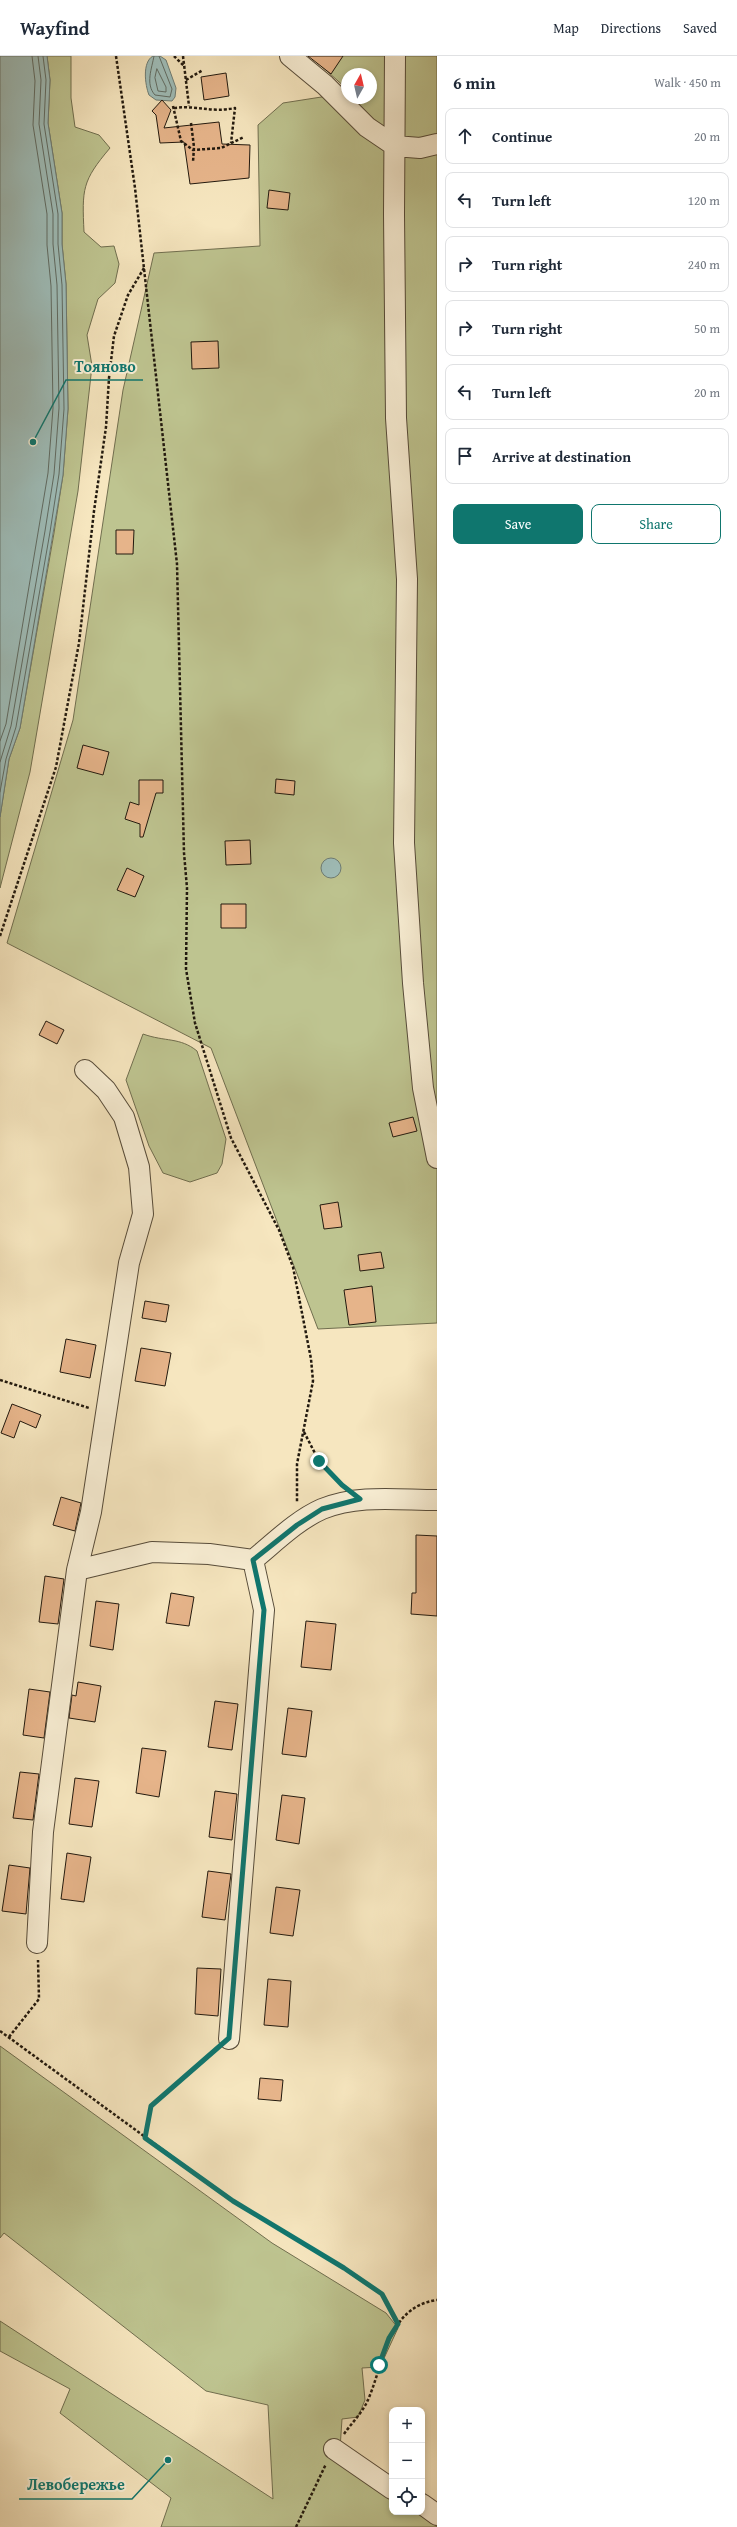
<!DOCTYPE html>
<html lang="en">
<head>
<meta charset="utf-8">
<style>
	body { margin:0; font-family:"Gentium Book Plus",serif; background:#f6f6f7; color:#1f2937 }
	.controls { position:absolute; right:12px; bottom:12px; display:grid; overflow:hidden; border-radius:8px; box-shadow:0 2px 6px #0003 }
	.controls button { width:36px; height:36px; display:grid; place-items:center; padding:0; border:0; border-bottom:1px solid #e0e1e3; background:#fff; color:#1f2937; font:20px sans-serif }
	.compass { position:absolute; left:341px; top:12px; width:36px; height:36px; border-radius:50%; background:#fff; box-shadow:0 2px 6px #0003; rotate:8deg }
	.stop { position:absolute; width:12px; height:12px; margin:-9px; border:3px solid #0f766e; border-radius:50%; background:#fff }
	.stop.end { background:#0f766e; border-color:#fff; box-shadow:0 1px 4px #0008 }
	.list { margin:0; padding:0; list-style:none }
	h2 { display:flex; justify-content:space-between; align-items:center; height:52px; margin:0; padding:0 16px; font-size:17px }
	h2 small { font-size:13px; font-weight:400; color:#747a83 }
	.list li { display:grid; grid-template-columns:26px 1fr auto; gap:12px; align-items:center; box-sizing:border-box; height:56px; margin:0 8px 8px; padding:0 8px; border:1px solid #e0e1e3; border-radius:8px }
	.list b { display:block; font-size:15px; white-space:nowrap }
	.list em { font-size:13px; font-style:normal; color:#747a83 }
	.actions { display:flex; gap:8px; padding:12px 16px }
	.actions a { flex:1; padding:9px 0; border:1px solid #0f766e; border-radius:8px; text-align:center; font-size:14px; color:#0f766e }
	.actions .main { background:#0f766e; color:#fff }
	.icon { flex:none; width:22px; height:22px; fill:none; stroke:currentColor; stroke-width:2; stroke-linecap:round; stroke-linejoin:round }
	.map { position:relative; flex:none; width:437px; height:2471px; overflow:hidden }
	header { display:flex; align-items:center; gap:24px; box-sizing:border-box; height:56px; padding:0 20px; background:#fff; border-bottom:1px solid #e0e1e3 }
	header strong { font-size:19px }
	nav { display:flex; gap:22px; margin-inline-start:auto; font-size:14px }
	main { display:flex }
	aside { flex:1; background:#fff }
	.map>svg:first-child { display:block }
	.green { fill:#bec490; stroke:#706e4f }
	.water { fill:#9fbeba; stroke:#6d7c75 }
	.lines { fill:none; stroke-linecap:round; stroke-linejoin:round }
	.shore { stroke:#606c64; stroke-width:1 }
	.building { fill:#e6b48a; stroke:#22190e }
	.minor-casing { stroke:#574c3a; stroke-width:22 }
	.path { stroke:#22190e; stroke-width:2.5; stroke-dasharray:3 2; stroke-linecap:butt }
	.minor { stroke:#f9efd5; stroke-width:20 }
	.route { stroke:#0f766e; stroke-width:5 }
	.leader { fill:none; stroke:#0f766e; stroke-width:1.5 }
	.callout-dot { fill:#0f766e; stroke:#f9efd5; stroke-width:1.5 }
	.callout-label { font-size:16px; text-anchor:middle; font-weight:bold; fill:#0f766e; stroke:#f9efd5; stroke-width:4; stroke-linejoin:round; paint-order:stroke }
</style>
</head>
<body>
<header>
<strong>Wayfind</strong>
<nav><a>Map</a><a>Directions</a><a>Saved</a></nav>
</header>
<main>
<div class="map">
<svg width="437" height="2471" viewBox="0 0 437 2471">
	<rect width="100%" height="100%" fill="#f6e6bf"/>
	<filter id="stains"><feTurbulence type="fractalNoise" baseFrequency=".005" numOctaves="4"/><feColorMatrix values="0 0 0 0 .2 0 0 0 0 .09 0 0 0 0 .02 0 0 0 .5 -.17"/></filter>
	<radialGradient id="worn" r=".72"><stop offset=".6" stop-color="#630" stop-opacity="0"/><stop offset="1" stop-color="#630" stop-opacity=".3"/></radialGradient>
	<!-- green -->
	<path class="green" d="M 47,0 L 71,0 L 71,42 L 75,71 L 99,79 L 110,92 C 82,125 82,133 84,176 L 101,191 L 114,190 L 119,208 L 115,227 L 98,243 L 87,279 L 92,310 L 78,435 L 30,716 L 0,832 L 0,761 L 9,703 L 20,672 L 54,477 L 63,419 L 68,353 L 66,228 L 62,188 L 62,157 L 48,67 L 50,24 Z
		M 310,0 L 437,0 L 437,1267 L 318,1273 L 211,992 L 7,887 L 73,664 L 123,334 L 154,197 L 260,190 L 258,69 L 283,47 L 347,37 L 347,42 L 371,42 L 371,18 L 347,18 L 347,33 Z
		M 143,978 C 165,986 180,981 197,995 L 226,1083 L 222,1108 L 217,1117 L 190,1126 L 163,1117 L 149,1090 L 126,1024 Z
		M 0,1990 L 272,2187 L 386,2257 L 398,2272 L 380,2311 L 362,2312 L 365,2344 L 358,2361 L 342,2363 L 340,2393 L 392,2433 L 392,2456 L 420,2456 L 437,2471 L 161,2471 L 171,2442 L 60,2357 L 70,2333 L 0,2295 L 0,2265 L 273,2443 L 268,2349 L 206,2335 L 4,2177 L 0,2182 Z"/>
	<!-- water -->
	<path class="water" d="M 0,0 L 47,0 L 50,24 L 48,67 L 62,157 L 62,188 L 66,228 L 68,353 L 63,419 L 20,672 L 9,703 L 0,761 Z
		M 153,0 L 160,0 L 166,4 L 176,32 L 175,41 L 172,45 L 156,44 L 149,39 C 145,29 142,6 153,0 Z
		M321 812a10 10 0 1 1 20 0a10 10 0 1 1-20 0Z"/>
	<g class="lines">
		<!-- shore -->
		<path class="shore" d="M 154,0 C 152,12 145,28 155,39 L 170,41 L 172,33 L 159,0
			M 157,13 L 166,31 L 166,36 L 158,35 L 155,22 Z
			M 0,685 L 6,668 L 48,417 L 53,352 L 51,230 L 47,189 L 47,158 L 33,69 L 35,25 L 32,0
			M 0,706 L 11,670 L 45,475 L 54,418 L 59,352 L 57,229 L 53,188 L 53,158 L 39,68 L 41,24 L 38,0
			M 0,736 L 6,703 L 16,671 L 50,476 L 59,418 L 64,353 L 62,229 L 58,188 L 58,158 L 44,68 L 46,24 L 43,0"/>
	</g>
	<!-- building -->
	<path class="building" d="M 308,0 L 343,0 L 331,18 Z
		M 226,17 L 229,40 L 204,44 L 201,21 Z
		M 162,44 L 171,54 L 164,72 L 219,66 L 222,88 L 250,89 L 249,122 L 190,128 L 184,86 L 160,87 L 156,59 L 152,55 Z
		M 269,134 L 290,137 L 288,154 L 267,152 Z
		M 218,285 L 219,312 L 192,313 L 191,286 Z
		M 116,474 L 134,474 L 133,498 L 116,498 Z
		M 83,689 L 109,696 L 103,719 L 77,712 Z
		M 276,723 L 295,725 L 294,739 L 275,737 Z
		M 139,724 L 163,724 L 163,737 L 156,737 L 143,781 L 140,781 L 140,768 L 125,763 L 130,746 L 139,749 Z
		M 250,784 L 251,808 L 226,809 L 225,785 Z
		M 127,812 L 144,820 L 135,841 L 117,834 Z
		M 221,848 L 246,848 L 246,872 L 221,872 Z
		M 46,965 L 64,974 L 57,988 L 39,979 Z
		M 413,1061 L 417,1075 L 393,1081 L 389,1067 Z
		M 338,1146 L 342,1171 L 324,1173 L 320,1149 Z
		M 381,1196 L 384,1212 L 360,1215 L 358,1199 Z
		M 372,1230 L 376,1266 L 349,1269 L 344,1234 Z
		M 145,1245 L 169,1249 L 166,1266 L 142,1262 Z
		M 66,1283 L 96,1289 L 90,1322 L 60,1316 Z
		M 141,1292 L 171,1297 L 165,1330 L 135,1325 Z
		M 12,1348 L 41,1359 L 36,1372 L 20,1365 L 14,1382 L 1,1377 Z
		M 61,1441 L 81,1447 L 75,1475 L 53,1469 Z
		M 416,1479 L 437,1480 L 437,1560 L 411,1558 L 412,1537 L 416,1537 Z
		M 45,1520 L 64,1523 L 58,1568 L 39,1566 Z
		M 171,1537 L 194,1541 L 189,1570 L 166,1567 Z
		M 96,1545 L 119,1548 L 113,1594 L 90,1590 Z
		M 306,1565 L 336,1568 L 331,1614 L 301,1611 Z
		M 78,1626 L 101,1630 L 95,1666 L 69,1662 L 72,1639 L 76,1640 Z
		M 29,1633 L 50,1636 L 44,1682 L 23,1679 Z
		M 215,1645 L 238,1648 L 232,1694 L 208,1691 Z
		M 288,1652 L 312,1655 L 306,1701 L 282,1698 Z
		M 142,1692 L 166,1695 L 159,1741 L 136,1737 Z
		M 20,1716 L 39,1718 L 33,1764 L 13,1762 Z
		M 75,1722 L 99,1725 L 92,1771 L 69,1768 Z
		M 215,1735 L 237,1738 L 232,1784 L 209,1781 Z
		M 282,1739 L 305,1742 L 299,1788 L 276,1784 Z
		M 67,1797 L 91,1801 L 84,1846 L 61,1843 Z
		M 9,1809 L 30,1812 L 26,1858 L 2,1855 Z
		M 208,1815 L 231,1818 L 225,1864 L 202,1861 Z
		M 276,1831 L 300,1834 L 293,1880 L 270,1877 Z
		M 197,1912 L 221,1913 L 218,1960 L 195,1958 Z
		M 268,1923 L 291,1925 L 288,1971 L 264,1969 Z
		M 260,2022 L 283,2024 L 281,2045 L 258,2043 Z"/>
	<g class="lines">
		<defs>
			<path id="minor" d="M 290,0 L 325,29 L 367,71 L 395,90 L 420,92 L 437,88
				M 395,0 L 394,158 L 396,362 L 407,523 L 404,787 L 413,927 L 423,1032 L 437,1102
				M 77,1514 L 91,1456 L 129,1207 L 143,1158 L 139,1111 L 124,1061 L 106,1034 L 85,1014
				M 37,1887 L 43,1776 L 77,1514 L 152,1496 L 209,1498 L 253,1504 C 274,1487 297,1464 322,1453 C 358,1438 399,1444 437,1444
				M 229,1983 L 264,1554 L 253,1504
				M 334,2393 L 392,2433
				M 422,2448 L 437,2459"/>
		</defs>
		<!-- minor casing -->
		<use href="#minor" class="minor-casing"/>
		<!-- path -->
		<path class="path" d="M 116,0 L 135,132 L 177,508 L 184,797 L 187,832 L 186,913 L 195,967 L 231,1082 L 279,1174 L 293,1211 L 311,1303 L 313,1325 L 297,1408 L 297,1446
			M 174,0 L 185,11
			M 183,0 L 189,50
			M 186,24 L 203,14
			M 173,50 L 181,85 L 193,94 L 221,92 L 244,81
			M 174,52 C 197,49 211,57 235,52 L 231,87
			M 191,67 L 194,91 L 193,106
			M 0,880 L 56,711 L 79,587 L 94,455 L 106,371 L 109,322 L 114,280 L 128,239 L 144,212
			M 0,1324 L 89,1352
			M 304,1376 L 319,1405 L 341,1428
			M 0,1975 L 233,2145 L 344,2212 L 382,2238 L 398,2268
			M 9,1981 L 39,1943 L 38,1904
			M 145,2082 L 151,2050 L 215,1995
			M 344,2378 C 351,2368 360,2359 366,2348 C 384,2312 385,2251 437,2244
			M 296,2471 L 326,2408"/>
		<!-- minor -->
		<use href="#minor" class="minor"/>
	</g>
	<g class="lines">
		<!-- route -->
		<path class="route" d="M 319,1405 L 342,1429 L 360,1443 L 322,1453 L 297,1469 L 253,1504 L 264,1554 L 229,1982 L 151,2050 L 145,2082 L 233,2145 L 344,2212 L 382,2238 L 398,2268 L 389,2282 L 379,2309"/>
	</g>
	<!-- callouts -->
	<path class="leader" d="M33 386L66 324H143M168 2404L132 2443H19"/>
	<g class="callout-dot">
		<circle cx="33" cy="386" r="4"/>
		<circle cx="168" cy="2404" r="4"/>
	</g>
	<g class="callout-label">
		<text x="105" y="316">Тояново</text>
		<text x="76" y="2434">Левобережье</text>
	</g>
	<rect width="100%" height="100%" filter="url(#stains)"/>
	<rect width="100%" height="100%" fill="url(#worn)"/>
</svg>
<div class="controls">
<button>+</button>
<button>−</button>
<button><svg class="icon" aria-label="locate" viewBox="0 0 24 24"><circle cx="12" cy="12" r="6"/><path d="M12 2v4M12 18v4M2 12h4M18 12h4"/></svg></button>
</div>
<svg class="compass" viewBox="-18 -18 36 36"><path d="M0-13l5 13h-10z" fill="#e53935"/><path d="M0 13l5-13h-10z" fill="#747a83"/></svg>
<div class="stop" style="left:379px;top:2309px"></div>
<div class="stop end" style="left:319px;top:1405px"></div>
</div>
<aside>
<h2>6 min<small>Walk · 450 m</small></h2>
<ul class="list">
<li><svg class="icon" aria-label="ahead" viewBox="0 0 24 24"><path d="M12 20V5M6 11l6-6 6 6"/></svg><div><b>Continue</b></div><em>20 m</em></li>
<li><svg class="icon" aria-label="left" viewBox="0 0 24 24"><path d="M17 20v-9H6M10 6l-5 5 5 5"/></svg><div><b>Turn left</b></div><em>120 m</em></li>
<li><svg class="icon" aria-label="right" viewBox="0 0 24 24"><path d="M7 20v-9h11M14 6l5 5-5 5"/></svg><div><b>Turn right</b></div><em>240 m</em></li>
<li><svg class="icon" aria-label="right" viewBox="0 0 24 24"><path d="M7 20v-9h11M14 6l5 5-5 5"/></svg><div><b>Turn right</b></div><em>50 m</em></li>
<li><svg class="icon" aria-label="left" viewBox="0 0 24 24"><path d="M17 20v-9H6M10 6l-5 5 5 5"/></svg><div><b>Turn left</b></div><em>20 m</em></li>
<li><svg class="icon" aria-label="arrive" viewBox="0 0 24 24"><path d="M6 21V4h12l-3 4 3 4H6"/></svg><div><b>Arrive at destination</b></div></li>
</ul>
<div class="actions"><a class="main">Save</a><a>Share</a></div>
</aside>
</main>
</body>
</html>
